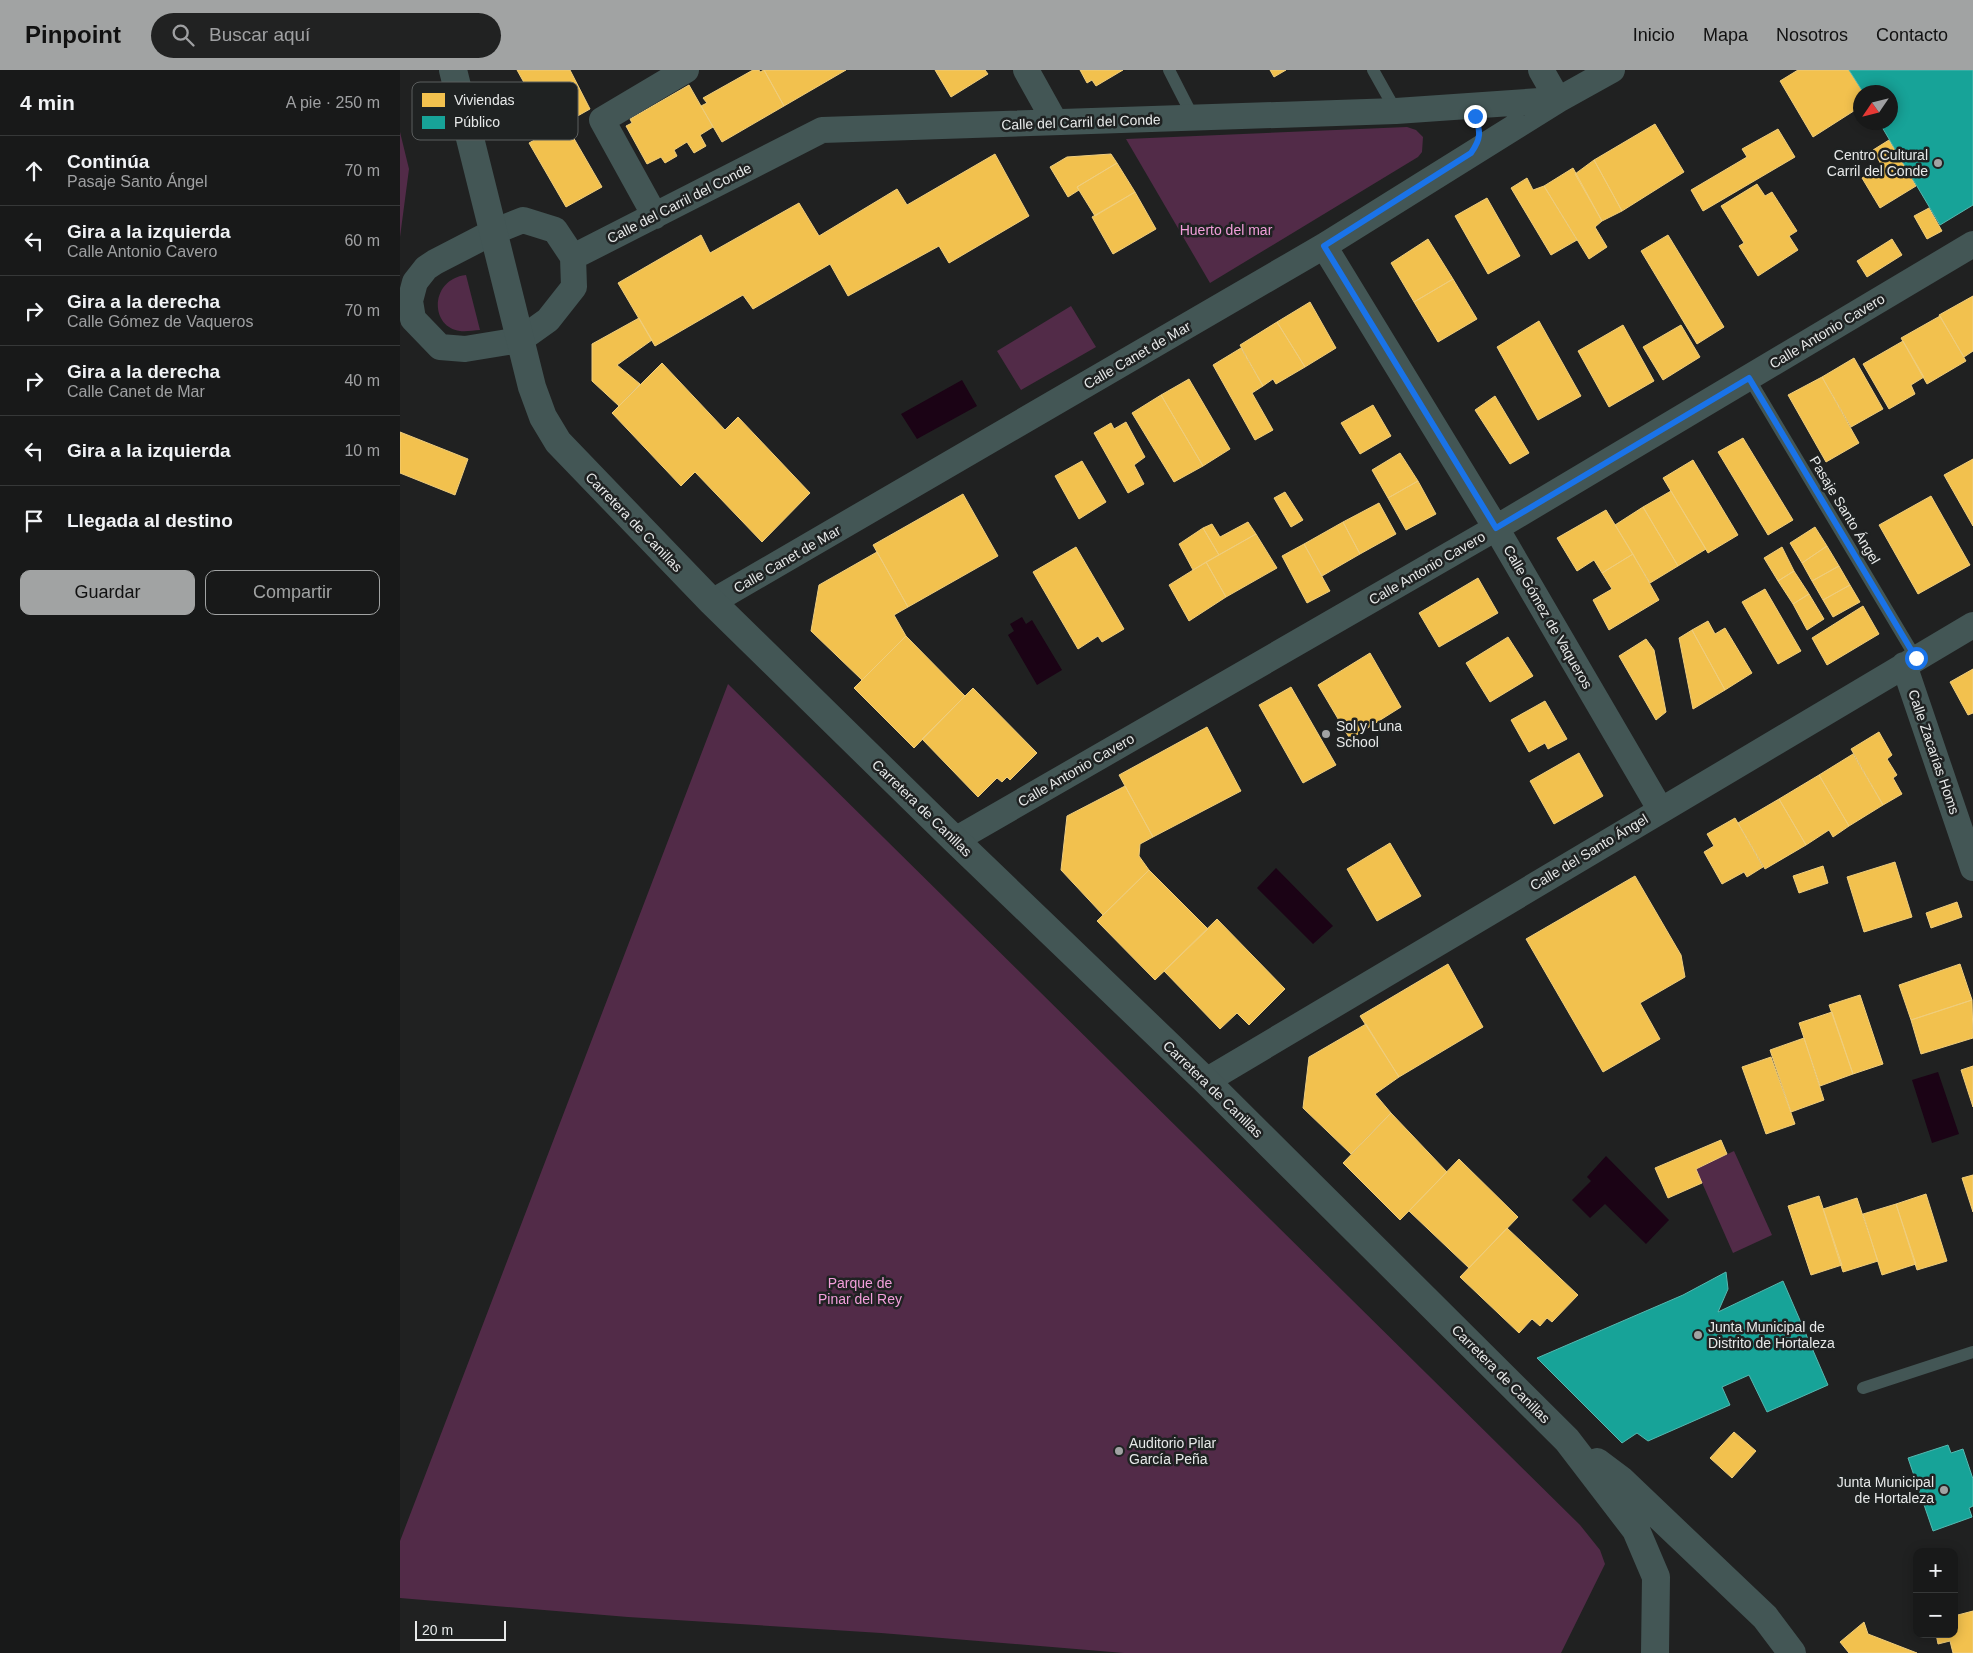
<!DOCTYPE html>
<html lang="es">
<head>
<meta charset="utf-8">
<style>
	body { margin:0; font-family:Helvetica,sans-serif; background:#212222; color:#f1f3f6 }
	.controls { position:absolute; right:15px; bottom:15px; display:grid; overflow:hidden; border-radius:10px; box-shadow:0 2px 12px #0003 }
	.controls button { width:45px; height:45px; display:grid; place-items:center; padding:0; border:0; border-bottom:1px solid #363838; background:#181919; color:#f1f3f6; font:25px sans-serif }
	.compass { position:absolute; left:1453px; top:15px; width:45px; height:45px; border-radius:50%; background:#181919; box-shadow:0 2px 12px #0003; rotate:235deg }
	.scale { position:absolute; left:15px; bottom:12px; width:91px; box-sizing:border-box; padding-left:5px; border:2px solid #e7e9e9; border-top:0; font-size:14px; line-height:18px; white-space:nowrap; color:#e7e9e9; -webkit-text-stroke:4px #1f2222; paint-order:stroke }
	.stop { position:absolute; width:15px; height:15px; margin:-11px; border:4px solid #1a73e8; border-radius:50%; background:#fff }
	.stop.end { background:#1a73e8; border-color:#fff; box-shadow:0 1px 5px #0008 }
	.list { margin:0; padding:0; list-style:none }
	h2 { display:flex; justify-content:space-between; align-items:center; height:65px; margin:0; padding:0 20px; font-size:21px }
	h2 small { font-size:16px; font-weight:400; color:#9fa0a2 }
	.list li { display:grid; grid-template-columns:32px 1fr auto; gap:15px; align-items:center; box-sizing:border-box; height:70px; padding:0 20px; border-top:1px solid #363838 }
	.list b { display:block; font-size:19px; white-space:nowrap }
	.list p { margin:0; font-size:16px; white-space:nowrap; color:#9fa0a2 }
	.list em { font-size:16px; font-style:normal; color:#9fa0a2 }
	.actions { display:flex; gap:10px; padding:15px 20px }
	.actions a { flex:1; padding:11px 0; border:1px solid #a1a3a3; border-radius:10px; text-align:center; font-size:18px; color:#a1a3a3 }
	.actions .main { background:#a1a3a3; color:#111 }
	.icon { flex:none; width:28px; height:28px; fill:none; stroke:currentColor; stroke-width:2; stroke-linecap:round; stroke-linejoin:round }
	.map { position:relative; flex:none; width:1573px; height:1583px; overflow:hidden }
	header { display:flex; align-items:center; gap:30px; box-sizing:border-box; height:70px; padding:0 25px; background:#a1a3a3; color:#111 }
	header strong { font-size:24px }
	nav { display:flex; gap:28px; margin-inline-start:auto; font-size:18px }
	.search { width:350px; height:45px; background:#212222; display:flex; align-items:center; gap:12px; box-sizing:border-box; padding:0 18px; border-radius:28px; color:#9fa0a2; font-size:19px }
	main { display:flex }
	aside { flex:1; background:#181919 }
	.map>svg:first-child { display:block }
	.green { fill:#522b48 }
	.water { fill:#1b0315 }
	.homes { fill:#f2c14e; stroke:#efcd7c }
	.public { fill:#17a398; stroke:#55b8b0 }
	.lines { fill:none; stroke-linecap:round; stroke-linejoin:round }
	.service { stroke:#435655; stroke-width:12 }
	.minor { stroke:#435655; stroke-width:26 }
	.tertiary { stroke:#435655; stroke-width:28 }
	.route { stroke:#1a73e8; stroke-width:6 }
	.poi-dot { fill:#a1a3a3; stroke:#1f2222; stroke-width:2 }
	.labels { text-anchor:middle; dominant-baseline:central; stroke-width:5; stroke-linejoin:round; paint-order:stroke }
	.street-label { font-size:14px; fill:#e7e9e9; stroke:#1f2222 }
	.poi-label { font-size:14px; fill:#e7e9e9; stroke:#1f2222; text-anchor:start }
	.park-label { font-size:14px; fill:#f29fdb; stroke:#1f2222 }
	.key { fill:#1f2222; stroke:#5b5e5e; stroke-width:1 }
	.key-label { font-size:14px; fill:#e7e9e9 }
</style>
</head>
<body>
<header>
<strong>Pinpoint</strong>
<div class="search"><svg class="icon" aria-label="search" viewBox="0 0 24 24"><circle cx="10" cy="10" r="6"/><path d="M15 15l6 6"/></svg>Buscar aquí</div>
<nav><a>Inicio</a><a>Mapa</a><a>Nosotros</a><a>Contacto</a></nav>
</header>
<main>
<aside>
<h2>4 min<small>A pie · 250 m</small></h2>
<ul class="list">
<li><svg class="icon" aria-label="ahead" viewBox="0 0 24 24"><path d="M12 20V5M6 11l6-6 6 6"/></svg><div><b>Continúa</b><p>Pasaje Santo Ángel</p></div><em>70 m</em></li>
<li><svg class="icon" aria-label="left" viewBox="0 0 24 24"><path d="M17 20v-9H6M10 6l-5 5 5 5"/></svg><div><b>Gira a la izquierda</b><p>Calle Antonio Cavero</p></div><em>60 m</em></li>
<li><svg class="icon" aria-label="right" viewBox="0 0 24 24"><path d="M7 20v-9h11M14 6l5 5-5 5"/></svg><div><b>Gira a la derecha</b><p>Calle Gómez de Vaqueros</p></div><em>70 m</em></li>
<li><svg class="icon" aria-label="right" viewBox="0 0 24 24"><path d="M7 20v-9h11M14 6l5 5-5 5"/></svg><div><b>Gira a la derecha</b><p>Calle Canet de Mar</p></div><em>40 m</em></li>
<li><svg class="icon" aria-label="left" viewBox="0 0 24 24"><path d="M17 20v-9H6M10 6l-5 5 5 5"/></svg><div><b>Gira a la izquierda</b></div><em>10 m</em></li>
<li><svg class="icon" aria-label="arrive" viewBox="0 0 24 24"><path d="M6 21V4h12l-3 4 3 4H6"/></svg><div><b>Llegada al destino</b></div></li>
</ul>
<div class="actions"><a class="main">Guardar</a><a>Compartir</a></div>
</aside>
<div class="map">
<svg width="1573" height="1583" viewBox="0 0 1573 1583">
	<rect width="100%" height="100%" fill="#202121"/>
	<!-- green -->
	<path class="green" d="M 1007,57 L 1016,60 L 1023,67 L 1022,82 L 1018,87 L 810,213 L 726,69 Z
		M 0,62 L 9,99 L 0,167 Z
		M 66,205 L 80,260 C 74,260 66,262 60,261 C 29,257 30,209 66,205 Z
		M 671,236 L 696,277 L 621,320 L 597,281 Z
		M 328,614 L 1180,1455 L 1200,1480 L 1205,1494 L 1161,1583 L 724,1583 L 481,1563 L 228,1547 L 0,1528 L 0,1471 Z
		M 1334,1081 L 1372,1165 L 1333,1183 L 1296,1099 Z"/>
	<!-- water -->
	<path class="water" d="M 562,310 L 577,336 L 517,369 L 501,344 Z
		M 622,547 L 626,554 L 632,550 L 662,600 L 637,615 L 608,565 L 614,561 L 610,554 Z
		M 876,798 L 933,856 L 913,874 L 857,818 Z
		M 1538,1002 L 1559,1064 L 1532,1073 L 1512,1010 Z
		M 1206,1086 L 1269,1150 L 1246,1174 L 1205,1134 L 1190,1148 L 1172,1130 L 1191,1111 L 1187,1107 Z"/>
	<!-- homes -->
	<path class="homes" d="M 117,0 L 170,0 L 190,39 L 151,61 Z
		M 353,0 L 359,0 L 360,2 L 364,0 L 384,36 L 322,72 L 301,36 L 307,33 L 303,28 Z
		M 364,0 L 446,0 L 384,36 Z
		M 535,0 L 585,0 L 588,4 L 551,27 Z
		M 680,0 L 723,0 L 696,16 L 692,10 L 687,13 Z
		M 870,0 L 886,0 L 874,7 Z
		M 1398,0 L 1449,0 L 1463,22 L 1460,22 L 1460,37 L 1413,67 L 1380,11 Z
		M 289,15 L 313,57 L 300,65 L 306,76 L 294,83 L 287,72 L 274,80 L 277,86 L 265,93 L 261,87 L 247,94 L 226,56 L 232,53 L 230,49 Z
		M 165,53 L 202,117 L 166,137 L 129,73 Z
		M 1255,54 L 1284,102 L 1222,141 L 1194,90 Z
		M 1378,59 L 1395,87 L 1303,141 L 1291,120 L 1347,87 L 1342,79 Z
		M 1489,70 L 1516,116 L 1480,138 L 1462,108 L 1482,96 L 1473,80 Z
		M 595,84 L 629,146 L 549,193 L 539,176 L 448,226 L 430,194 L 353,239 L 343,225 L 255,276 L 218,213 L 301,165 L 310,183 L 399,133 L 419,166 L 497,119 L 507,135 Z
		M 711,84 L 717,93 L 677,117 L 679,120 L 668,127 L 650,97 L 667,87 Z
		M 1194,90 L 1222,141 L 1202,151 L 1175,104 Z
		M 717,93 L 735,122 L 695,146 L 677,117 Z
		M 1173,98 L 1202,151 L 1195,157 L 1207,177 L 1189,189 L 1144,116 Z
		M 1127,108 L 1133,120 L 1144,116 L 1177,170 L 1151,185 L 1111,118 Z
		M 1357,114 L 1365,126 L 1372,122 L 1397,161 L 1389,166 L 1398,180 L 1358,206 L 1339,176 L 1344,173 L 1321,136 Z
		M 735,122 L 756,159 L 713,184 L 692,147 Z
		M 1087,128 L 1120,186 L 1088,204 L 1055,146 Z
		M 1529,138 L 1542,161 L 1527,169 L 1514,146 Z
		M 1268,165 L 1324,257 L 1297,274 L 1241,181 Z
		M 1028,169 L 1053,209 L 1014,232 L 991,193 Z
		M 1492,169 L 1502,185 L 1467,207 L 1457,191 Z
		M 1053,209 L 1077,249 L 1038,272 L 1014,232 Z
		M 1573,226 L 1573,281 L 1564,287 L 1539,245 Z
		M 910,232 L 936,278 L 905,297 L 877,252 Z
		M 1540,246 L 1566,291 L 1527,314 L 1501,268 Z
		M 239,248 L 252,270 L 217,295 L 240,314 L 219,336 L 192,311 L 192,274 Z
		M 1139,251 L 1181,326 L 1138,350 L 1097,277 Z
		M 877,252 L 905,297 L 876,314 L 873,309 L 863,316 L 840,275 Z
		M 1223,255 L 1254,311 L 1209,337 L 1178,281 Z
		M 1281,255 L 1300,287 L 1263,310 L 1243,277 Z
		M 1503,271 L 1524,307 L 1511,315 L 1515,324 L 1489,339 L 1463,294 Z
		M 841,278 L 863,316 L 852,323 L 873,360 L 855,370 L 813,295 Z
		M 1454,288 L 1483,339 L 1451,357 L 1422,307 Z
		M 262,293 L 325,360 L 338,347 L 410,423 L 362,472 L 295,402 L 281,416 L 212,343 Z
		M 1422,307 L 1459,373 L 1426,392 L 1388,325 Z
		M 789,309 L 830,379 L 803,396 L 761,325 Z
		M 761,325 L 803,396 L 774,412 L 732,343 Z
		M 1095,326 L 1129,383 L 1110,394 L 1075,340 Z
		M 973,335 L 991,366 L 960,384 L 941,353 Z
		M 726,352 L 745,387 L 734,395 L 744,414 L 728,423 L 694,363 L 711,353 L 714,359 Z
		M 0,362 L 68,389 L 55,425 L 0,403 Z
		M 1343,368 L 1393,450 L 1368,465 L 1318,382 Z
		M 1000,383 L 1018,411 L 988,428 L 972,400 Z
		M 1573,389 L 1573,456 L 1544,405 Z
		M 1293,390 L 1338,465 L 1308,483 L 1263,408 Z
		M 682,391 L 706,432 L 679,449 L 655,406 Z
		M 1018,411 L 1036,444 L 1006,460 L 988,428 Z
		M 1271,421 L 1306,479 L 1278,496 L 1243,437 Z
		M 885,422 L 903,450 L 891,457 L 874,428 Z
		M 563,424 L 598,486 L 508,537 L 473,475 Z
		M 1531,426 L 1570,495 L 1518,524 L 1479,455 Z
		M 979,433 L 996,464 L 960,484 L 943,452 Z
		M 1243,437 L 1278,496 L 1250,513 L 1215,455 Z
		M 1206,440 L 1233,484 L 1202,503 L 1194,490 L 1177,501 L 1157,468 Z
		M 848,452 L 856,464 L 819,485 L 803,458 L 812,454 L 820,467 Z
		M 943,452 L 960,484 L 922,506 L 904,474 Z
		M 1415,457 L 1427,476 L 1402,493 L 1390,473 Z
		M 803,458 L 819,485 L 793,500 L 779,474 Z
		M 856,464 L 877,498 L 826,527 L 806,492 Z
		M 904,474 L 930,521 L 907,533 L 882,486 Z
		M 1427,476 L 1439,496 L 1412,511 L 1402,493 Z
		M 676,477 L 724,559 L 702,572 L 698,566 L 678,579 L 633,502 Z
		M 1382,477 L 1394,501 L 1378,511 L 1364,488 Z
		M 477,482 L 508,537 L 494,545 L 506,566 L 462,610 L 411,561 L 419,515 Z
		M 1233,484 L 1259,530 L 1209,560 L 1193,530 L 1212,519 L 1202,503 Z
		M 806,492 L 826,527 L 789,551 L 769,515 Z
		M 1439,496 L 1450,515 L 1423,530 L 1412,511 Z
		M 1394,501 L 1409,524 L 1393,534 L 1378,511 Z
		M 1078,508 L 1098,543 L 1039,577 L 1019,543 Z
		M 1450,515 L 1460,532 L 1433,547 L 1423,530 Z
		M 1365,519 L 1401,581 L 1378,594 L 1342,532 Z
		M 1409,524 L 1424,549 L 1407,560 L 1393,534 Z
		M 1463,536 L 1479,564 L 1427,595 L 1412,568 Z
		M 1308,551 L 1315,564 L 1325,558 L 1352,603 L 1325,620 L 1292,560 Z
		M 1292,560 L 1325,620 L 1293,639 L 1279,568 Z
		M 506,566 L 565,626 L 514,678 L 454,618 Z
		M 1108,567 L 1133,606 L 1090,632 L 1066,593 Z
		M 1246,569 L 1254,580 L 1266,642 L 1256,650 L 1219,586 Z
		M 970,583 L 1001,637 L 950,669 L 918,615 Z
		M 1573,599 L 1573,643 L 1568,645 L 1550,612 Z
		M 891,617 L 936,695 L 903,713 L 859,635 Z
		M 573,618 L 637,683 L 610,710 L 607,707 L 602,712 L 597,708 L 578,727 L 522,669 Z
		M 1145,631 L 1167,669 L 1148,679 L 1145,673 L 1129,682 L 1111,650 Z
		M 807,657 L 841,721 L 753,767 L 719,705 Z
		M 1479,662 L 1492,685 L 1487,689 L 1497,705 L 1493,708 L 1502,724 L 1483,735 L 1451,679 Z
		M 1179,683 L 1203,726 L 1154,754 L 1130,711 Z
		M 1453,684 L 1483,735 L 1449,756 L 1419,705 Z
		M 1419,705 L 1449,756 L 1433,767 L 1429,760 L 1406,775 L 1379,729 Z
		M 725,716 L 753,767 L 740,774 L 739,786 L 749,800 L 703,845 L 661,800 L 667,746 Z
		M 1379,729 L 1406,775 L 1365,799 L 1338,753 Z
		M 1335,748 L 1363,797 L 1347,807 L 1344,802 L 1322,814 L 1304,782 L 1314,776 L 1307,764 Z
		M 990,773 L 1021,826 L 977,851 L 947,799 Z
		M 1495,792 L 1512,847 L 1464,862 L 1447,807 Z
		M 1423,796 L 1428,813 L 1399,823 L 1393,806 Z
		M 749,800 L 808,859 L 755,910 L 697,851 Z
		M 1235,806 L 1281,885 L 1285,907 L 1240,933 L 1260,969 L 1203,1002 L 1126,869 Z
		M 1557,832 L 1562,847 L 1531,858 L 1526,843 Z
		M 817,849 L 885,919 L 849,955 L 837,943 L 820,959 L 764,901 Z
		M 1048,894 L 1083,957 L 999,1007 L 960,946 Z
		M 1560,894 L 1572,930 L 1511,950 L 1499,915 Z
		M 1460,925 L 1483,994 L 1453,1004 L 1429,935 Z
		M 1572,930 L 1573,968 L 1521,984 L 1511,950 Z
		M 1432,942 L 1453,1004 L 1420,1016 L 1399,953 Z
		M 966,954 L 999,1007 L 975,1024 L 991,1043 L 951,1084 L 903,1038 L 909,987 Z
		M 1404,968 L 1424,1030 L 1391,1042 L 1370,980 Z
		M 1371,987 L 1395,1054 L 1366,1064 L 1342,997 Z
		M 1573,996 L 1573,1037 L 1561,1000 Z
		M 991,1043 L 1047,1102 L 1000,1150 L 943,1093 Z
		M 1321,1070 L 1327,1084 L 1296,1099 L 1302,1113 L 1268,1128 L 1255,1098 Z
		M 1059,1089 L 1118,1147 L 1069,1198 L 1009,1141 Z
		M 1573,1105 L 1573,1142 L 1562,1108 Z
		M 1526,1124 L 1547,1191 L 1517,1200 L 1496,1134 Z
		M 1419,1126 L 1442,1195 L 1411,1205 L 1388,1136 Z
		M 1457,1128 L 1478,1191 L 1443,1202 L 1423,1139 Z
		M 1496,1134 L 1516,1194 L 1482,1205 L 1463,1144 Z
		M 1107,1158 L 1178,1225 L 1152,1252 L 1147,1248 L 1140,1256 L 1132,1249 L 1119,1263 L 1060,1207 Z
		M 1334,1362 L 1356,1381 L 1332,1408 L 1310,1388 Z
		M 1573,1541 L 1573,1583 L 1553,1583 L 1550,1571 L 1538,1574 L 1536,1564 L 1554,1564 L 1554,1546 Z
		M 1464,1552 L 1468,1564 L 1517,1583 L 1449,1583 L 1440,1572 Z"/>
	<!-- public -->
	<path class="public" d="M 1449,0 L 1573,0 L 1573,135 L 1540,155 L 1479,52 L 1490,52 L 1490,22 L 1463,22 Z
		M 1326,1202 L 1328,1219 L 1318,1242 L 1383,1211 L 1428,1315 L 1367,1342 L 1349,1305 L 1322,1317 L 1330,1335 L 1248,1371 L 1237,1363 L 1222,1373 L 1137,1288 L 1283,1225 Z
		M 1548,1375 L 1551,1383 L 1563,1379 L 1573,1409 L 1573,1436 L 1569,1438 L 1572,1447 L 1533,1461 L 1508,1388 Z"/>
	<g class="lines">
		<!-- service -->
		<path class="service" d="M 769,0 L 794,49
			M 973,0 L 996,41
			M 1349,308 L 1516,588
			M 1463,1318 L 1573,1282"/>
		<!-- minor -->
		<path class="minor" d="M 626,0 L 655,52
			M 1141,0 L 1158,30
			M 255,146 L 202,50 L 286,0
			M 123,150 L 155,160 L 173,187 L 174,217 L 148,250 L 120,270 L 65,279 L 40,277 L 13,249 L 10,231 L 15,212 L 26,198 L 35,192 L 93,162 Z
			M 924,176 L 1096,458 L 1260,739
			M 173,187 L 422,60 L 996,41 L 1155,30
			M 312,532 L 924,176 L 1158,30 L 1212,0
			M 1504,595 L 1573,798
			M 555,770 L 1096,458 L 1573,174
			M 806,1011 L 1573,555"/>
		<!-- tertiary -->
		<path class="tertiary" d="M 53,0 L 132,317 L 143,347 L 158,372 L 312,532 L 555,770 L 806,1011 L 1167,1370 L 1236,1460 L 1256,1507 L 1255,1583
			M 1197,1392 L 1221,1410 L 1365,1547 L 1392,1583"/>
	</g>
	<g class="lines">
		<!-- route -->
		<path class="route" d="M 1075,46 C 1081,62 1081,69 1071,83 L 924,176 L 1096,458 L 1349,308 L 1516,588"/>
	</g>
	<!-- markers -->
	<g class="poi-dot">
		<circle cx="1538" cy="93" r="5"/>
		<circle cx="926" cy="664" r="5"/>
		<circle cx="1298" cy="1265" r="5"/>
		<circle cx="719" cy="1381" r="5"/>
		<circle cx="1544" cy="1420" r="5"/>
	</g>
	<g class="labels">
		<!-- street labels -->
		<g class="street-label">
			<text transform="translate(681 52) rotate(-2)">Calle del Carril del Conde</text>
			<text transform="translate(279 133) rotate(-27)">Calle del Carril del Conde</text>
			<text transform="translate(1427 261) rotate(-31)">Calle Antonio Cavero</text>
			<text transform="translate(737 285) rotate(-30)">Calle Canet de Mar</text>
			<text transform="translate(1445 440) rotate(59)">Pasaje Santo Ángel</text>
			<text transform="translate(234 452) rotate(46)">Carretera de Canillas</text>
			<text transform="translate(387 489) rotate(-30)">Calle Canet de Mar</text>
			<text transform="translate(1027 498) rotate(-30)">Calle Antonio Cavero</text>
			<text transform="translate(1148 547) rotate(60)">Calle Gómez de Vaqueros</text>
			<text transform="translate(1534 682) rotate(71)">Calle Zacarías Homs</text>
			<text transform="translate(676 700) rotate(-30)">Calle Antonio Cavero</text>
			<text transform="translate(522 738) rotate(44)">Carretera de Canillas</text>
			<text transform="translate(1189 782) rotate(-31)">Calle del Santo Ángel</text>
			<text transform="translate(813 1019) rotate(44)">Carretera de Canillas</text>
			<text transform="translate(1101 1304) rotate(45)">Carretera de Canillas</text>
		</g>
		<!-- poi labels -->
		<g class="poi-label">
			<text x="1528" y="85" text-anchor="end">Centro Cultural<tspan x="1528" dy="16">Carril del Conde</tspan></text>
			<text x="936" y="656">Sol y Luna<tspan x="936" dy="16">School</tspan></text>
			<text x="1308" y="1257">Junta Municipal de<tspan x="1308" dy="16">Distrito de Hortaleza</tspan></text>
			<text x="729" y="1373">Auditorio Pilar<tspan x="729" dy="16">García Peña</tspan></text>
			<text x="1534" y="1412" text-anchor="end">Junta Municipal<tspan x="1534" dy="16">de Hortaleza</tspan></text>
		</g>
		<!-- park labels -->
		<g class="park-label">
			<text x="826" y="160">Huerto del mar</text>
			<text x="460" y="1213">Parque de<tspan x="460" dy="16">Pinar del Rey</tspan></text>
		</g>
	</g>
	<!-- legend -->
	<rect x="12" y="12" width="166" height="58" rx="8" class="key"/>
	<rect x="22" y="23" width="23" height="14" fill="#f2c14e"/>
	<rect x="22" y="46" width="23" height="13" fill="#17a398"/>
	<g class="key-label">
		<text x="54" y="35">Viviendas</text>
		<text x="54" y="57">Público</text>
	</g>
</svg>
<div class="controls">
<button>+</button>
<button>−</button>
</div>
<svg class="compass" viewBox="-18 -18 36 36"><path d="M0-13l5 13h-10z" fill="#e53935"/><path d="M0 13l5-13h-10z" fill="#9fa0a2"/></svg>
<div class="scale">20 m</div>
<div class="stop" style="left:1516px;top:588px"></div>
<div class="stop end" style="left:1075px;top:46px"></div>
</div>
</main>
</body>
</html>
